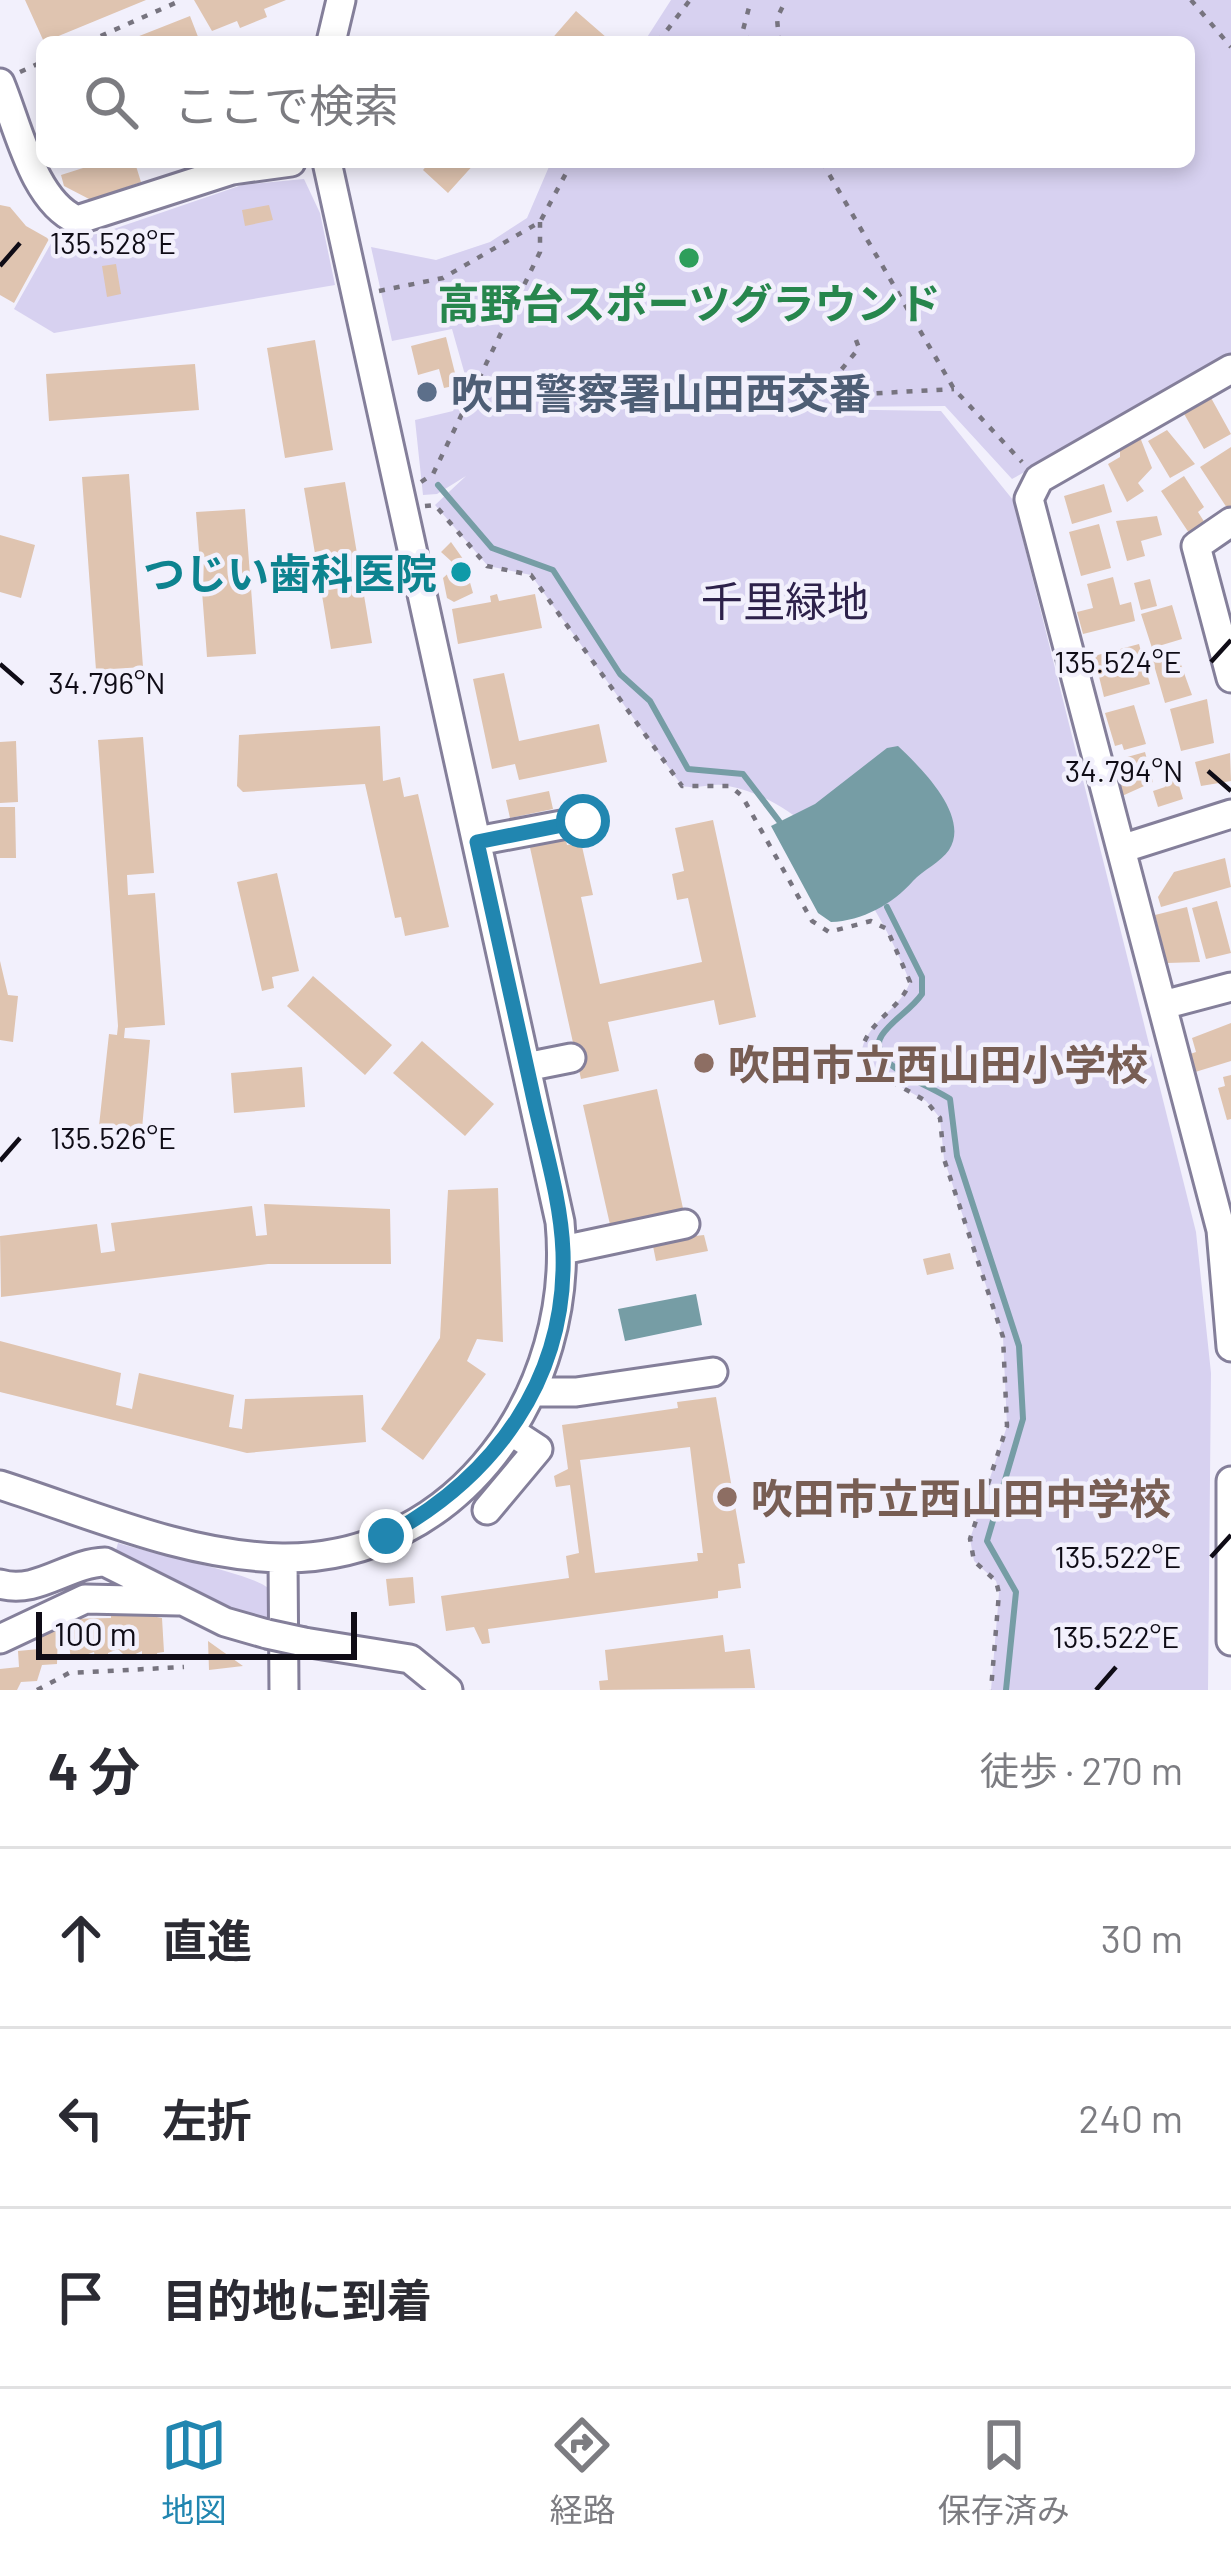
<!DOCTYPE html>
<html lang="ja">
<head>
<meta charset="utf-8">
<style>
	body { margin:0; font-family:Barlow,"Noto Sans JP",sans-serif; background:#f7f7f7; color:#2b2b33 }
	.scale { position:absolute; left:36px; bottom:30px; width:321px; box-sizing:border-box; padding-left:12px; border:6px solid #0f0c16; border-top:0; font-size:33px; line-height:42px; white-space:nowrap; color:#0f0c16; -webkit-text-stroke:9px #f2f0fc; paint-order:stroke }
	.stop { position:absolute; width:36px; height:36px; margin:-27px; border:9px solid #2186b0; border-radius:50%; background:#fff }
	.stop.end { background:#2186b0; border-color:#fff; box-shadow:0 3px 12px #0008 }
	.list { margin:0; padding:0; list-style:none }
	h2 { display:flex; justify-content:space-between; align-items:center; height:156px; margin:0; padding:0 48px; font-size:51px }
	h2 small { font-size:39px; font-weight:400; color:#7c7c81 }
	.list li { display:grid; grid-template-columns:78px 1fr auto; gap:36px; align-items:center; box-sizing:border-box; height:180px; padding:0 48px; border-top:3px solid #e1e1e2 }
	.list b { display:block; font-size:45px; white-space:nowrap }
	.list em { font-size:39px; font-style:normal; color:#7c7c81 }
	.icon { flex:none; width:66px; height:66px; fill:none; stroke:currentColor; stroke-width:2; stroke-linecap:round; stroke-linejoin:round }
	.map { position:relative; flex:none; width:1231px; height:1690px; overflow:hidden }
	.search { position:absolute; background:#fff; box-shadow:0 6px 18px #0003; left:36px; right:36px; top:36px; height:132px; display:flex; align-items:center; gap:30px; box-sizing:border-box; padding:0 42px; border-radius:18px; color:#7c7c81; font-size:45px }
	.sheet { height:696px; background:#fff }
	nav { display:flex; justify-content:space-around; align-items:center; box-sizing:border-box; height:168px; border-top:3px solid #e1e1e2; background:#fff; font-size:33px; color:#7c7c81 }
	nav a { display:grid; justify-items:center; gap:6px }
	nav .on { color:#2186b0 }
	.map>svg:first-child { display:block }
	.green { fill:#d7d1f0 }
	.water { fill:#769da5 }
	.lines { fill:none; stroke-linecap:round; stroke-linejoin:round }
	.stream { stroke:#769da5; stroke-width:6 }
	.building { fill:#dfc4b0; fill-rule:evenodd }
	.minor-casing { stroke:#847f9a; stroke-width:33 }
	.path { stroke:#77747f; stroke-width:4.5; stroke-dasharray:6 9; stroke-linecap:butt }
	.minor { stroke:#fff; stroke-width:27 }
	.minor-bridge-casing { stroke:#847f9a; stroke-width:33; stroke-linecap:butt }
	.minor-bridge { stroke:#fff; stroke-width:27 }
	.route { stroke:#2186b0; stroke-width:15 }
	.ticks { fill:none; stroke:#0f0c16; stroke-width:4.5 }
	.leisure-dot { fill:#2e9e5b; stroke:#f2f0fc; stroke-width:4.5 }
	.service-dot { fill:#5c6f8a; stroke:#f2f0fc; stroke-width:4.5 }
	.culture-dot { fill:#0f9aa8; stroke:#f2f0fc; stroke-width:4.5 }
	.education-dot { fill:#8d6e63; stroke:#f2f0fc; stroke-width:4.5 }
	.labels { text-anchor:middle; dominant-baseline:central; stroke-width:9; stroke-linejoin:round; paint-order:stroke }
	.leisure-label { font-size:42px; font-weight:bold; fill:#27864d; stroke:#f2f0fc }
	.service-label { font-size:42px; font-weight:bold; fill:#4e5e75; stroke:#f2f0fc; text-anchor:start }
	.culture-label { font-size:42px; font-weight:bold; fill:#0d838f; stroke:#f2f0fc; text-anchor:end }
	.park-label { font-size:42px; fill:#2d214a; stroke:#f2f0fc }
	.education-label { font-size:42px; font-weight:bold; fill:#785e54; stroke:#f2f0fc; text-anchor:start }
	.ticks-label { font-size:30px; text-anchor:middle; fill:#0f0c16; stroke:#f2f0fc; stroke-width:9; stroke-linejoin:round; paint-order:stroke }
</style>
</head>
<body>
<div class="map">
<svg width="1231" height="1690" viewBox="0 0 1231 1690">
	<rect width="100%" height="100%" fill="#f2f0fc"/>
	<!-- green -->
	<path class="green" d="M 671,0 L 1231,0 L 1231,357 L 1012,479 L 945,406 L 737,408 L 941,411 L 1013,500 L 1196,1232 L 1211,1373 L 1208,1690 L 991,1690 L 999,1593 L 996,1581 L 974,1561 L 970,1539 L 1007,1426 L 1003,1337 L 944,1159 L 940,1118 L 926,1101 L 873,1071 L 862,1049 C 870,1019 900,1010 910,982 C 879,904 818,803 728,786 C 712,782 698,790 682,786 L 531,575 L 488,566 L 435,505 L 466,476 L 437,494 L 423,495 L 415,420 L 453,411 L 467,382 L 452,329 L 392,341 L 371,247 L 436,260 L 490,242 L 527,218 L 551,162 L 1189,162 L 1189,42 L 644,42 Z
		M 304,179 L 320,213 L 335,285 L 54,333 L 14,309 L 58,231 L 79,237 L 102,233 L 242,185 Z
		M 118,1543 C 149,1553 251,1573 268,1588 L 270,1623 L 244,1618 L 114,1557 Z"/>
	<!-- water -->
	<path class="water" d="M 898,746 C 920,767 971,816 949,850 C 941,862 923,870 913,881 C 893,904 862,921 831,922 L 818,913 L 771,826 L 815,804 L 887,748 Z
		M 696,1294 L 702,1325 L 625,1341 L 618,1309 Z"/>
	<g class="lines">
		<!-- stream -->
		<path class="stream" d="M 438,485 L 492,548 L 553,570 L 620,674 L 650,701 L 688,769 L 743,774 L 779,821
			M 887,907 L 922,977 L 922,994 C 911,1010 893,1019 882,1035 C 863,1063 932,1086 950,1099 L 957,1156 L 1019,1346 L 1023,1419 L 987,1541 L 1016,1592 L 1006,1690"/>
	</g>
	<!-- building -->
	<path class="building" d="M 25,0 L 146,0 L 44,42 Z
		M 194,0 L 286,0 L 264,9 L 267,17 L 240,28 L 237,21 L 212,31 Z
		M 576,11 L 607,38 L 604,42 L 549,42 Z
		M 190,16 L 200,42 L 124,42 Z
		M 102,162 L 136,166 L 141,182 L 91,200 L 64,186 L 61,175 Z
		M 430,162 L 476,162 L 448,193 L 423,170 Z
		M 0,205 L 10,207 L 26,226 L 49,239 L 14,303 L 0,295 Z
		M 269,205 L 273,220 L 245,226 L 242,210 Z
		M 116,264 L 121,294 L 107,297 L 102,266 Z
		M 446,337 L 458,385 L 444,388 L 439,369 L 418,375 L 411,346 Z
		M 315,340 L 333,450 L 285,458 L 267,348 Z
		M 195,364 L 199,410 L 49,421 L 46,374 Z
		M 1210,396 L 1231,434 L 1204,449 L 1183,412 Z
		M 1167,430 L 1195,464 L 1170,478 L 1148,441 Z
		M 1138,432 L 1152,468 L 1138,483 L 1144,491 L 1127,502 L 1108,464 L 1120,457 L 1120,443 Z
		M 1231,447 L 1231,514 L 1200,467 Z
		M 129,474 L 143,667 L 96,670 L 82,477 Z
		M 1184,476 L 1204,507 L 1198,512 L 1205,523 L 1189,533 L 1161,491 Z
		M 345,482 L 372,643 L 331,649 L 304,488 Z
		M 1104,484 L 1112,512 L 1072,524 L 1064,496 Z
		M 245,509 L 256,654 L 207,657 L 196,512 Z
		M 1157,516 L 1162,535 L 1141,541 L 1145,556 L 1127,561 L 1116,521 Z
		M 1099,524 L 1111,568 L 1081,576 L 1069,532 Z
		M 0,535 L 35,545 L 21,598 L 0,592 Z
		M 451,542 L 473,573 L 469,579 L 473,593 L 454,602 L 447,598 L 443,578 L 452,570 L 451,561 L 441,552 Z
		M 1113,577 L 1120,605 L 1131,602 L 1135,621 L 1083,634 L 1077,612 L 1093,608 L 1087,584 Z
		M 1150,579 L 1157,606 L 1141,610 L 1134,583 Z
		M 497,594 L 499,601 L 535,594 L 542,628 L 458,644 L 452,609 L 491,602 L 490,596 Z
		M 1172,605 L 1182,639 L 1152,648 L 1141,614 Z
		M 1139,644 L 1150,684 L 1104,697 L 1094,656 Z
		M 1175,648 L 1192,695 L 1165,703 L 1151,655 Z
		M 504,673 L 519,741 L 599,724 L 607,762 L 519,780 L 515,764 L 492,769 L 473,679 Z
		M 1207,699 L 1214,743 L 1181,751 L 1170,709 Z
		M 1134,705 L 1146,744 L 1124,750 L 1122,744 L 1115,746 L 1105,713 Z
		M 380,726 L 383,781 L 400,777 L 404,797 L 418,794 L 449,927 L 405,936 L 401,917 L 395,918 L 365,784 L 243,792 L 237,786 L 239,735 Z
		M 143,737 L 154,873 L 127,875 L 128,895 L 155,893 L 165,1025 L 125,1028 L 124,1038 L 150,1040 L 141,1140 L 98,1135 L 109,1034 L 117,1035 L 118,1026 L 98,740 Z
		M 16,741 L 18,802 L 0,803 L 0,742 Z
		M 1145,752 L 1153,782 L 1122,796 L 1113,761 Z
		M 1230,753 L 1231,781 L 1201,786 L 1195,762 Z
		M 1175,772 L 1183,799 L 1158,807 L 1153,791 L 1165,787 L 1162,775 Z
		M 549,791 L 553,809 L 510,818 L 506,800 Z
		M 0,807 L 15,807 L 16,858 L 0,858 Z
		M 713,820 L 756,1017 L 719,1025 L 714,1000 L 608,1022 L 619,1071 L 581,1079 L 529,843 L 565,835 L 567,845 L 581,842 L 593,895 L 581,897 L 600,984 L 702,962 L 688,898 L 677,900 L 672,874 L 684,871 L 675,828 Z
		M 1225,858 L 1231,887 L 1161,907 L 1158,897 L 1174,872 Z
		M 277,873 L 299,971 L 272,977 L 274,988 L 262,991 L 237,882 Z
		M 1217,901 L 1231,953 L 1206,959 L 1192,908 Z
		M 1187,907 L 1200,962 L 1167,963 L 1155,915 Z
		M 0,961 L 8,995 L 18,996 L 13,1042 L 0,1040 Z
		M 313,976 L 392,1045 L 365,1075 L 287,1006 Z
		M 1231,1023 L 1231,1061 L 1192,1073 L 1187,1055 L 1196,1052 L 1192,1038 Z
		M 422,1041 L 494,1104 L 465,1136 L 393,1073 Z
		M 302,1067 L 305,1107 L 234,1113 L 231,1073 Z
		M 1231,1075 L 1231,1119 L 1227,1120 L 1218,1088 L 1225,1086 L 1223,1077 Z
		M 657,1089 L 684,1213 L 611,1229 L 583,1105 Z
		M 498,1188 L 503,1342 L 477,1339 L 467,1361 L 486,1374 L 423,1460 L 381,1429 L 440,1338 L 448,1190 Z
		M 264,1204 L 390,1209 L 391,1264 L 268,1264 L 1,1297 L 0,1236 L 97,1224 L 101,1253 L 115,1251 L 111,1223 L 252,1206 L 256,1236 L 267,1235 Z
		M 704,1235 L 708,1251 L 656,1261 L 652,1241 Z
		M 950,1253 L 954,1269 L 927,1275 L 923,1259 Z
		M 0,1341 L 121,1373 L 116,1405 L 132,1409 L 139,1373 L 234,1395 L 229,1427 L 242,1429 L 245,1399 L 363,1395 L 366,1442 L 247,1453 L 0,1392 Z
		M 716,1397 L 745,1563 L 738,1564 L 741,1588 L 718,1591 L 718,1598 L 488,1629 L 490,1643 L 482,1644 L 474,1627 L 446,1631 L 441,1596 L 569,1578 L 566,1556 L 579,1553 L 570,1485 L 556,1487 L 554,1476 L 568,1469 L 562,1425 L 678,1408 L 677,1402 ZM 690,1447 L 703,1553 L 697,1553 L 698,1561 L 595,1573 L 580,1460 Z
		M 413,1577 L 415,1603 L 389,1606 L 386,1579 Z
		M 123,1611 L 162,1618 L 164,1652 L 157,1653 L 158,1658 L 142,1656 L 142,1651 L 127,1658 L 118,1649 L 108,1653 L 108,1659 L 95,1657 L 94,1652 L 71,1660 L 66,1619 L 111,1618 L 111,1612 Z
		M 58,1629 L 57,1664 L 42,1665 L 37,1681 L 21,1682 L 17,1690 L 0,1690 L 0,1669 L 19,1667 L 18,1651 L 39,1649 L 39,1636 Z
		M 723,1635 L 725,1652 L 750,1649 L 755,1688 L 600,1690 L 599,1681 L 608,1680 L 605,1650 Z
		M 208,1641 L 243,1666 L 209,1670 Z"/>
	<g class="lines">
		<defs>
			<path id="minor" d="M 331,42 L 341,0
				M 0,83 C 18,126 33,201 77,220 L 232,170 L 291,162
				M 1231,369 L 1039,479 L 1029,499 L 1221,1230 L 1231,1347
				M 1231,522 L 1196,546 L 1231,678
				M 477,841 L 583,821
				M 1121,849 L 1231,814
				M 1163,1005 L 1231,987
				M 526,1067 L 571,1058
				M 563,1250 L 685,1224
				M 536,1392 L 576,1392 L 713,1372
				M 1231,1481 L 1231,1641
				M 0,1485 C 91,1514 185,1556 282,1558 C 461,1560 576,1389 560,1222 L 327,162
				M 487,1510 L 538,1449 L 512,1432
				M 283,1558 L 284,1690
				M 0,1584 C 37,1595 68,1563 105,1562 L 225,1622 L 267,1634
				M 0,1639 L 85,1599 L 178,1601
				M 304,1642 L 410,1659 L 448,1690"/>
		</defs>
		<!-- minor casing -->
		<use href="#minor" class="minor-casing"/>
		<!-- path -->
		<path class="path" d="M 1191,0 L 1231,47
			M 87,42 L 182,0
			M 658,42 L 690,0
			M 750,42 L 743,30 L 751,0
			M 779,42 L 777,18 L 786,0
			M 20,72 L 42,62
			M 822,162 L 954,389 L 1022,462
			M 379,291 L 443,278 L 540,222 L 572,162
			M 856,340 L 859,348 L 824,391 L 826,396 L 954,389
			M 421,482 L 433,474 L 540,252 L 540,222
			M 425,506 L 435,505 L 487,566 L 531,575 L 682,786 L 730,786 L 742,796 L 812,921 L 829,932 L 871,921 L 887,929 L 910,982 C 900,1010 870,1019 862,1049 L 873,1071 L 926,1101 L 940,1118 L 944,1159 L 1003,1337 L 1007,1426 L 970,1539 L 974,1561 L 996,1581 L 999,1593 L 991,1690
			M 37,1690 L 69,1673 L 184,1667"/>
		<!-- minor -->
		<use href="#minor" class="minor"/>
		<defs>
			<path id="minor-bridge" d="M 267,1634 L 304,1642"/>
		</defs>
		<!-- minor-bridge casing -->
		<use href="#minor-bridge" class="minor-bridge-casing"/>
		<!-- minor-bridge -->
		<use href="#minor-bridge" class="minor-bridge"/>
	</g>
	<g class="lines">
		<!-- route -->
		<path class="route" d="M 386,1536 C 495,1477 567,1379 563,1252 C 561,1198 543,1143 532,1091 C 514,1008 495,925 477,842 L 583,821"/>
	</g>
	<!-- ticks -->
	<path class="ticks" d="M 0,266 L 20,243M 1211,662 L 1231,640M 0,664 L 23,684M 1208,771 L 1231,791M 0,1161 L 20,1138M 1211,1557 L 1231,1535M 1096,1690 L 1116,1667"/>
	<!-- markers -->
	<circle class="leisure-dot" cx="689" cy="258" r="12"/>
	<circle class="service-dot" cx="427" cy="392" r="12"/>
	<circle class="culture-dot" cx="461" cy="572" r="12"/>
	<g class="education-dot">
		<circle cx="704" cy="1063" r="12"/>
		<circle cx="727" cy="1497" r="12"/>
	</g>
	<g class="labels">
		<!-- leisure labels -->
		<g class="leisure-label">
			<text x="689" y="302">高野台スポーツグラウンド</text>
		</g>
		<!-- service labels -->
		<g class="service-label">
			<text x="451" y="392">吹田警察署山田西交番</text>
		</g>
		<!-- culture labels -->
		<g class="culture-label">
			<text x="437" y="572">つじい歯科医院</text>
		</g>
		<!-- park labels -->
		<g class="park-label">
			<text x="785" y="600">千里緑地</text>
		</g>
		<!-- education labels -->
		<g class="education-label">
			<text x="728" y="1063">吹田市立西山田小学校</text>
			<text x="751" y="1497">吹田市立西山田中学校</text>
		</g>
	</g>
	<g class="ticks-label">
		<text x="113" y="254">135.528°E</text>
		<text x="1118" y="673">135.524°E</text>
		<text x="107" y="694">34.796°N</text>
		<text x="1124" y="782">34.794°N</text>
		<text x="113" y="1149">135.526°E</text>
		<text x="1118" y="1568">135.522°E</text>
		<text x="1116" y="1648">135.522°E</text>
	</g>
</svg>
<div class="scale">100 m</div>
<div class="stop" style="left:583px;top:821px"></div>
<div class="stop end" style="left:386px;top:1536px"></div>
<div class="search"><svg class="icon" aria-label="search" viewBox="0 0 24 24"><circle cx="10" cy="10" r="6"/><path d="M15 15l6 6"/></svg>ここで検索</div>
</div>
<section class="sheet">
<h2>4 分<small>徒歩 · 270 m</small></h2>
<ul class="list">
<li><svg class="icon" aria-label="ahead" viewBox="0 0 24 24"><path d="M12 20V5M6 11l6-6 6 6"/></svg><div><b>直進</b></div><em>30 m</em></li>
<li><svg class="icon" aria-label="left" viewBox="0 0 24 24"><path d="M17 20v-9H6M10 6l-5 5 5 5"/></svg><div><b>左折</b></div><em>240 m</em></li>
<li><svg class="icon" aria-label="arrive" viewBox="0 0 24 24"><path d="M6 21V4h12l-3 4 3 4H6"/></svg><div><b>目的地に到着</b></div></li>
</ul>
</section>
<nav>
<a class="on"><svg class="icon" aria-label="map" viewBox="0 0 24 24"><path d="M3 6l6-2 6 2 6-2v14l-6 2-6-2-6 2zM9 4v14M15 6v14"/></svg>地図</a>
<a><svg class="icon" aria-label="directions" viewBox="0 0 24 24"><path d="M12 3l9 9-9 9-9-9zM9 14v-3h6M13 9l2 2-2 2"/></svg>経路</a>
<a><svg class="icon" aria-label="saved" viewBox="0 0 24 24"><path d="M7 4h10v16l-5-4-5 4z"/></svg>保存済み</a>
</nav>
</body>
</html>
